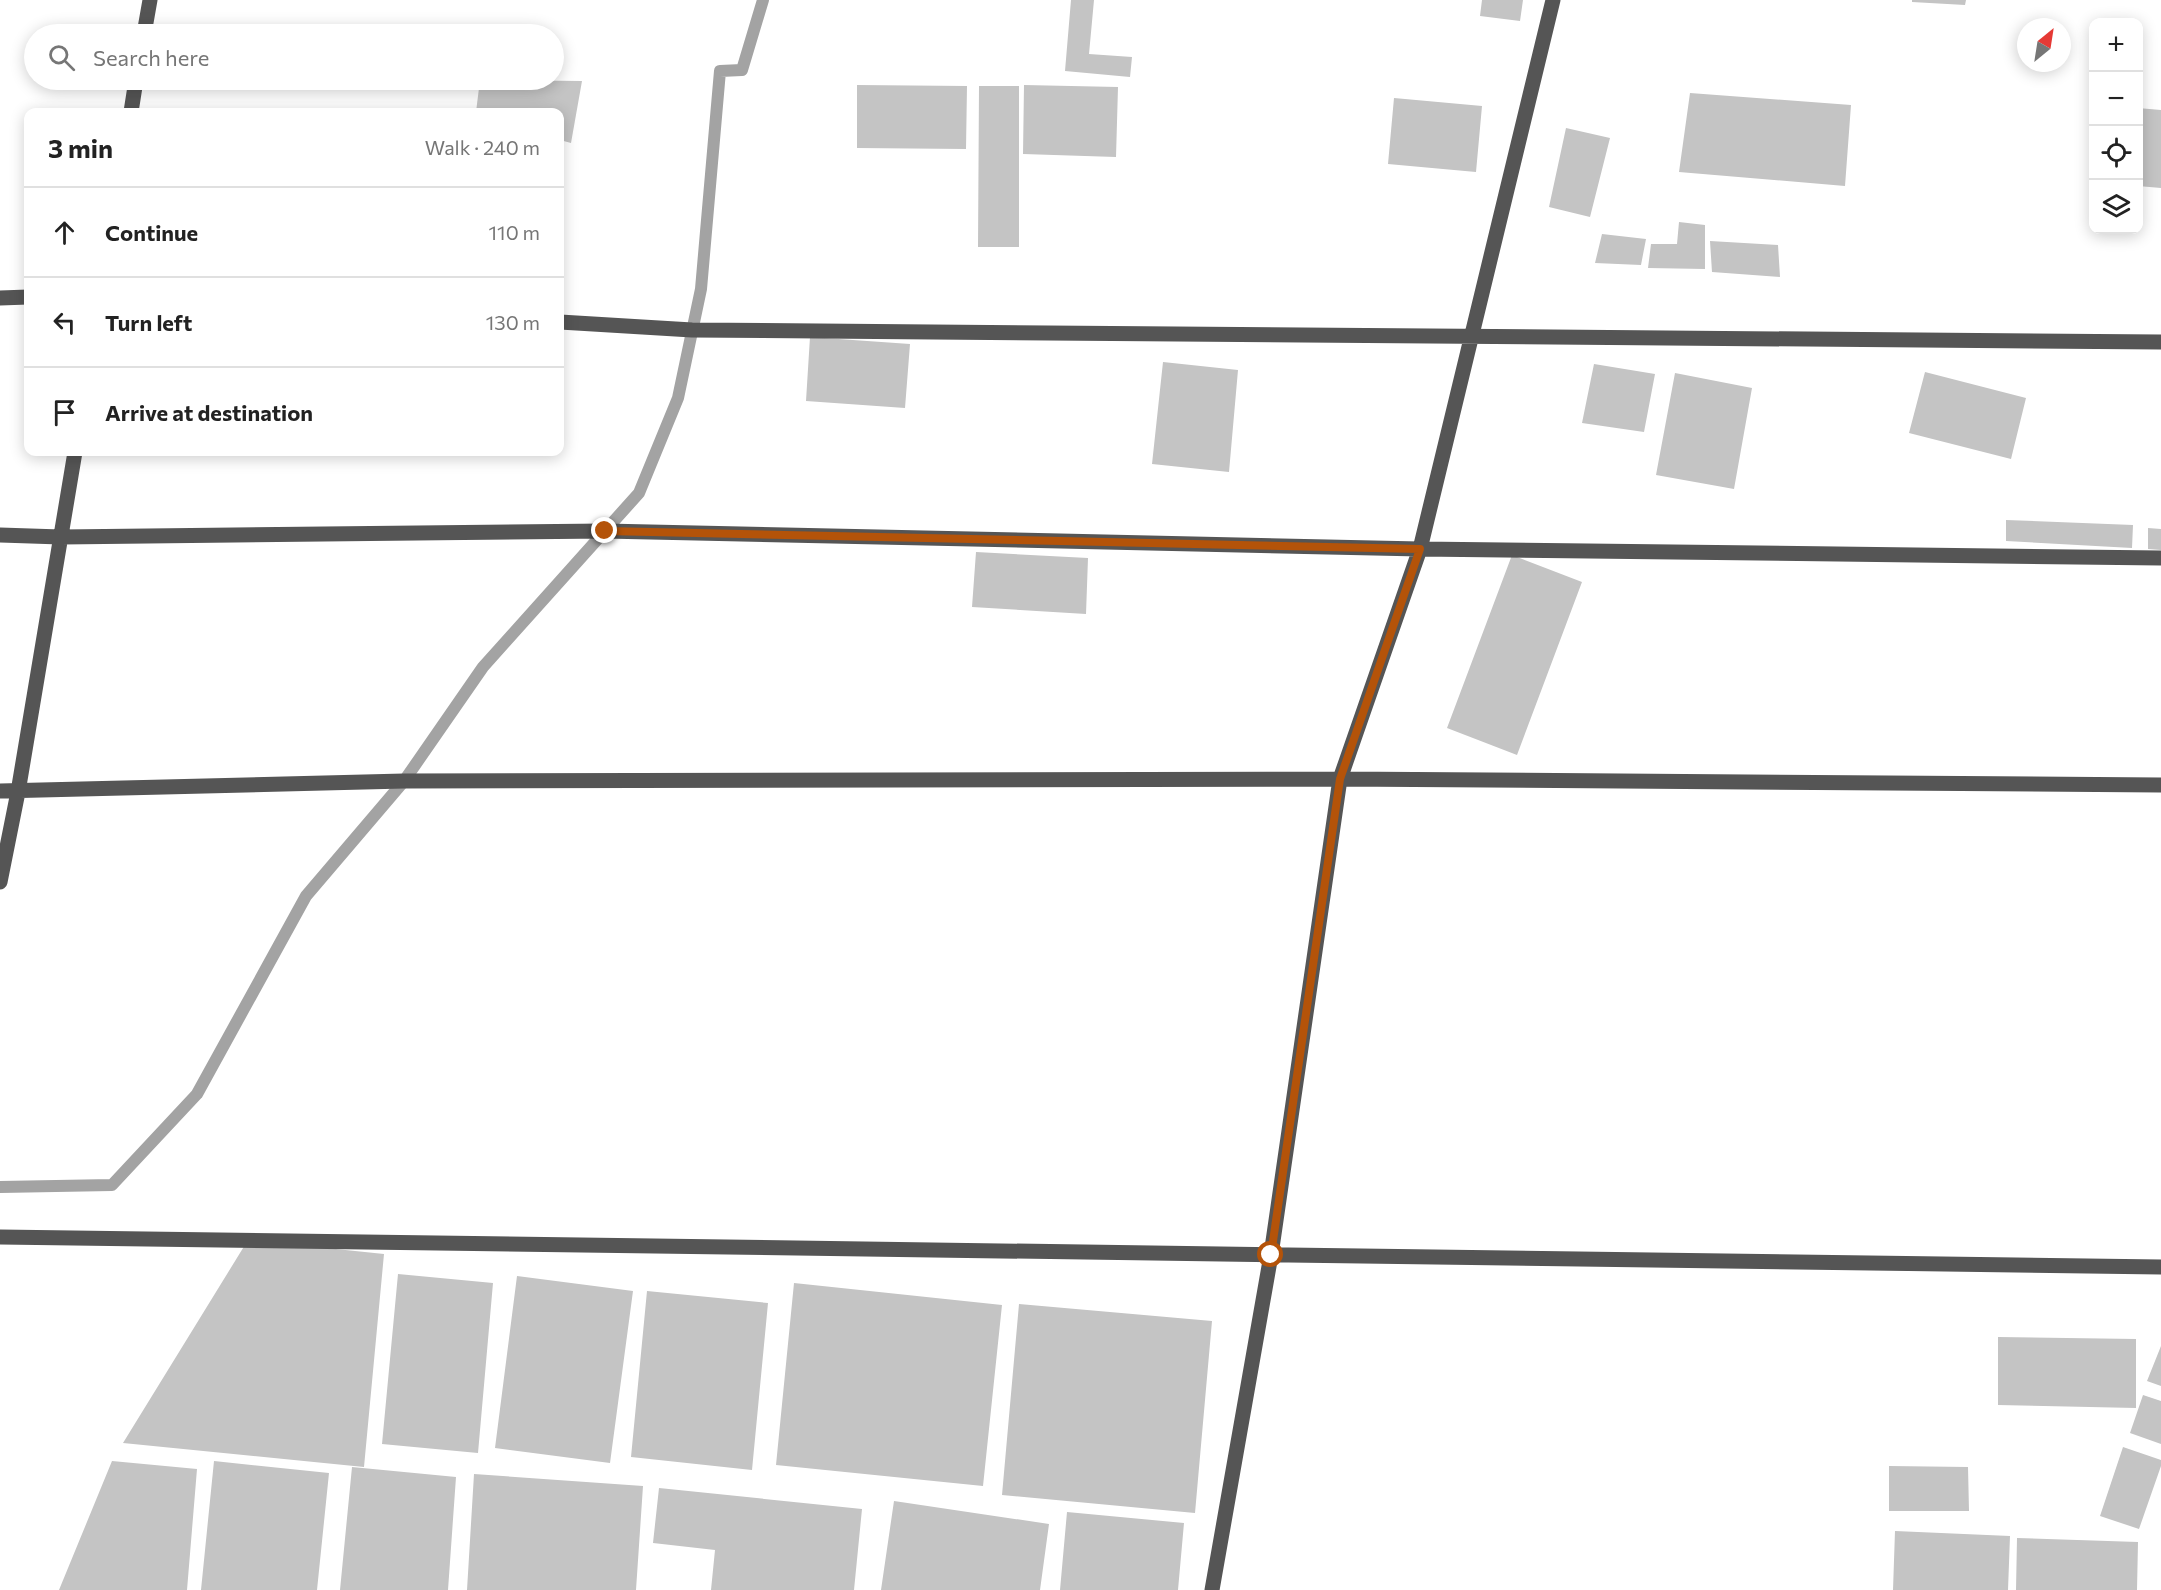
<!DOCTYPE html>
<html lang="en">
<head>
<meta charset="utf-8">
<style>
	body { margin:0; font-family:Commissioner,sans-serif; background:#f2f2f2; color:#222 }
	.controls { position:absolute; right:18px; top:18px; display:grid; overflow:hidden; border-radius:12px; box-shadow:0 3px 15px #0003 }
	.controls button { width:54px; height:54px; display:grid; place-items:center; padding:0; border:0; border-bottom:2px solid #e0e0e0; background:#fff; color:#222; font:30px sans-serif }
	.compass { position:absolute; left:2017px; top:18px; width:54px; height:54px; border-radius:50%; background:#fff; box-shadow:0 3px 15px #0003; rotate:30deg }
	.stop { position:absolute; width:18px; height:18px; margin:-14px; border:4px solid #b45309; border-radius:50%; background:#fff }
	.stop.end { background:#b45309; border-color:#fff; box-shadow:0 2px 6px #0008 }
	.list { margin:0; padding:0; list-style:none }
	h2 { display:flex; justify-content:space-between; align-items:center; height:78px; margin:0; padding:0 24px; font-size:26px }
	h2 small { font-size:20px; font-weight:400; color:#767676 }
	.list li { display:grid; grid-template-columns:39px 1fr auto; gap:18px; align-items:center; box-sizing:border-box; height:90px; padding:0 24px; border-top:2px solid #e0e0e0 }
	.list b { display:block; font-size:22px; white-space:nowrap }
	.list em { font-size:20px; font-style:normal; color:#767676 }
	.icon { flex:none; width:33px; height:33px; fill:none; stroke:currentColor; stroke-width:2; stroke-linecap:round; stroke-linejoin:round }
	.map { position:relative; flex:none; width:2161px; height:1590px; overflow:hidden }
	.search { position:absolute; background:#fff; box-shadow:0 3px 15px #0003; left:24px; top:24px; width:540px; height:66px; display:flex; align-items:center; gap:15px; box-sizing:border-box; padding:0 21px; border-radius:33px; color:#767676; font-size:22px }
	.panel { position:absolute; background:#fff; box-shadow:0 3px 15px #0003; left:24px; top:108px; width:540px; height:348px; border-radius:12px }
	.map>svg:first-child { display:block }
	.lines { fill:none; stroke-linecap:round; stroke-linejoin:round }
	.stream { stroke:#a3a3a3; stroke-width:12 }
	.building { fill:#c4c4c4 }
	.minor { stroke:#555; stroke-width:15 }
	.route { stroke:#b45309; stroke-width:8 }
</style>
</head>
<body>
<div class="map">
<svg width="2161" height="1590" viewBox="0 0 2161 1590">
	<rect width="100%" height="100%" fill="#fff"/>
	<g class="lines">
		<!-- stream -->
		<path class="stream" d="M 0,1187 L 112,1185 L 197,1094 L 306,896 L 404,781 L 483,667 L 639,493 L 678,398 L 701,289 L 720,71 L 742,70 L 763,0"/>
	</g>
	<!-- building -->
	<path class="building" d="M 1071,0 L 1094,0 L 1089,54 L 1132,57 L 1130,77 L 1065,71 Z
		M 1482,0 L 1523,0 L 1520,21 L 1480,16 Z
		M 1912,0 L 1966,0 L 1965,5 L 1912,2 Z
		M 480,80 L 582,81 L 571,143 L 560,140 L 560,112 L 476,112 Z
		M 857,85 L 967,86 L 966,149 L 857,148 Z
		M 1024,85 L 1118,87 L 1116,157 L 1023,154 Z
		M 979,86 L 1019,86 L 1019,247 L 978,247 Z
		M 1690,93 L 1851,105 L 1845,186 L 1679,172 Z
		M 1394,98 L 1482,106 L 1476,172 L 1388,164 Z
		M 2138,108 L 2161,110 L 2161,188 L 2138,186 Z
		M 1566,128 L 1610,138 L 1590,217 L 1549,207 Z
		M 1679,222 L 1705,225 L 1705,269 L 1648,268 L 1651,244 L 1677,244 Z
		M 1602,234 L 1646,239 L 1641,265 L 1595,263 Z
		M 1710,241 L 1778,245 L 1780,277 L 1712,272 Z
		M 810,337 L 910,344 L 905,408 L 806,401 Z
		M 1163,362 L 1238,370 L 1229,472 L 1152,464 Z
		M 1594,364 L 1655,374 L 1644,432 L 1582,423 Z
		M 1925,372 L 2026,398 L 2011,459 L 1909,433 Z
		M 1675,373 L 1752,388 L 1734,489 L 1656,475 Z
		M 2006,520 L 2133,525 L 2132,548 L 2006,541 Z
		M 2148,528 L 2161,529 L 2161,550 L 2148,549 Z
		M 976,552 L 1088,558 L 1086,614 L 972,607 Z
		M 1512,555 L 1582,582 L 1517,755 L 1447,728 Z
		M 248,1240 L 384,1254 L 364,1467 L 123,1443 Z
		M 398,1274 L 493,1283 L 478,1453 L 382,1444 Z
		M 517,1276 L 633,1291 L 610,1463 L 495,1448 Z
		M 794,1283 L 1002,1305 L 983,1486 L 776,1465 Z
		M 647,1291 L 768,1303 L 752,1470 L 631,1457 Z
		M 1019,1304 L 1212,1321 L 1195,1513 L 1002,1495 Z
		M 1998,1337 L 2136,1339 L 2136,1408 L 1998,1405 Z
		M 2161,1346 L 2161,1386 L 2147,1381 Z
		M 2143,1395 L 2161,1401 L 2161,1444 L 2130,1433 Z
		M 2123,1447 L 2161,1460 L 2161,1466 L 2139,1529 L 2100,1516 Z
		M 112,1461 L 197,1469 L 187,1590 L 59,1590 Z
		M 214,1461 L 329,1473 L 317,1590 L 201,1590 Z
		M 1889,1466 L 1968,1467 L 1969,1511 L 1889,1511 Z
		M 352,1467 L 456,1477 L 448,1590 L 340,1590 Z
		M 474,1474 L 643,1486 L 636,1590 L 467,1590 Z
		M 659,1488 L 862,1509 L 854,1590 L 711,1590 L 715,1550 L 653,1543 Z
		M 894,1501 L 1049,1524 L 1040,1590 L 881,1590 Z
		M 1067,1512 L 1184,1523 L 1178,1590 L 1060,1590 Z
		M 1895,1531 L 2010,1536 L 2008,1590 L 1893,1590 Z
		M 2017,1538 L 2138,1542 L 2137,1590 L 2016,1590 Z"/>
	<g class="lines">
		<!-- minor -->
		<path class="minor" d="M 144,34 L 150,0
			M 131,112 L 136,80
			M 0,298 L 28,297
			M 560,322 L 692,330 L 2161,342
			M 0,535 L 61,537 L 605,531 L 1420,549 L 2161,558
			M 0,791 L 404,781 L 1340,779 L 2161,785
			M 0,882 L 18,792 L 75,452
			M 0,1237 L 2161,1267
			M 1212,1590 L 1271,1255 L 1340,779 L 1420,549 L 1553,0"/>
	</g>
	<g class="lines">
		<!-- route -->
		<path class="route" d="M 605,531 L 1420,549 L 1340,779 L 1271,1255"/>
	</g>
</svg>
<div class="controls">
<button>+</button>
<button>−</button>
<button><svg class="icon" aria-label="locate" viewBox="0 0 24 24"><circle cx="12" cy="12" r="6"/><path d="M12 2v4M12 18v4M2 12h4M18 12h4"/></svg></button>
<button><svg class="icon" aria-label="layers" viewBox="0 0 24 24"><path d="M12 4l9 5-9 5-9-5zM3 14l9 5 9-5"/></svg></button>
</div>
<svg class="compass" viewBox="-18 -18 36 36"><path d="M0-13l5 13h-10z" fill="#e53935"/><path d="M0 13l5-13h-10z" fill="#767676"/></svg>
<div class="stop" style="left:1271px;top:1255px"></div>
<div class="stop end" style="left:605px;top:531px"></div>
<div class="search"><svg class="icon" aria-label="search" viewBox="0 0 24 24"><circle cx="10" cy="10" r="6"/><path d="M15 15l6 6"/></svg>Search here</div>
<section class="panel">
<h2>3 min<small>Walk · 240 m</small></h2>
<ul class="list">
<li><svg class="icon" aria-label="ahead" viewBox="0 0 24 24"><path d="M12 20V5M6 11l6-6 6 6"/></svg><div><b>Continue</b></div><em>110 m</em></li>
<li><svg class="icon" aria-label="left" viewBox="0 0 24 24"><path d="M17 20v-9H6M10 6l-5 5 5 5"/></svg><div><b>Turn left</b></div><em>130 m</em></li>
<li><svg class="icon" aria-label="arrive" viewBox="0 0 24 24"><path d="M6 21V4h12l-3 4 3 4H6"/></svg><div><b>Arrive at destination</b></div></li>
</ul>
</section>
</div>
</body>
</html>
